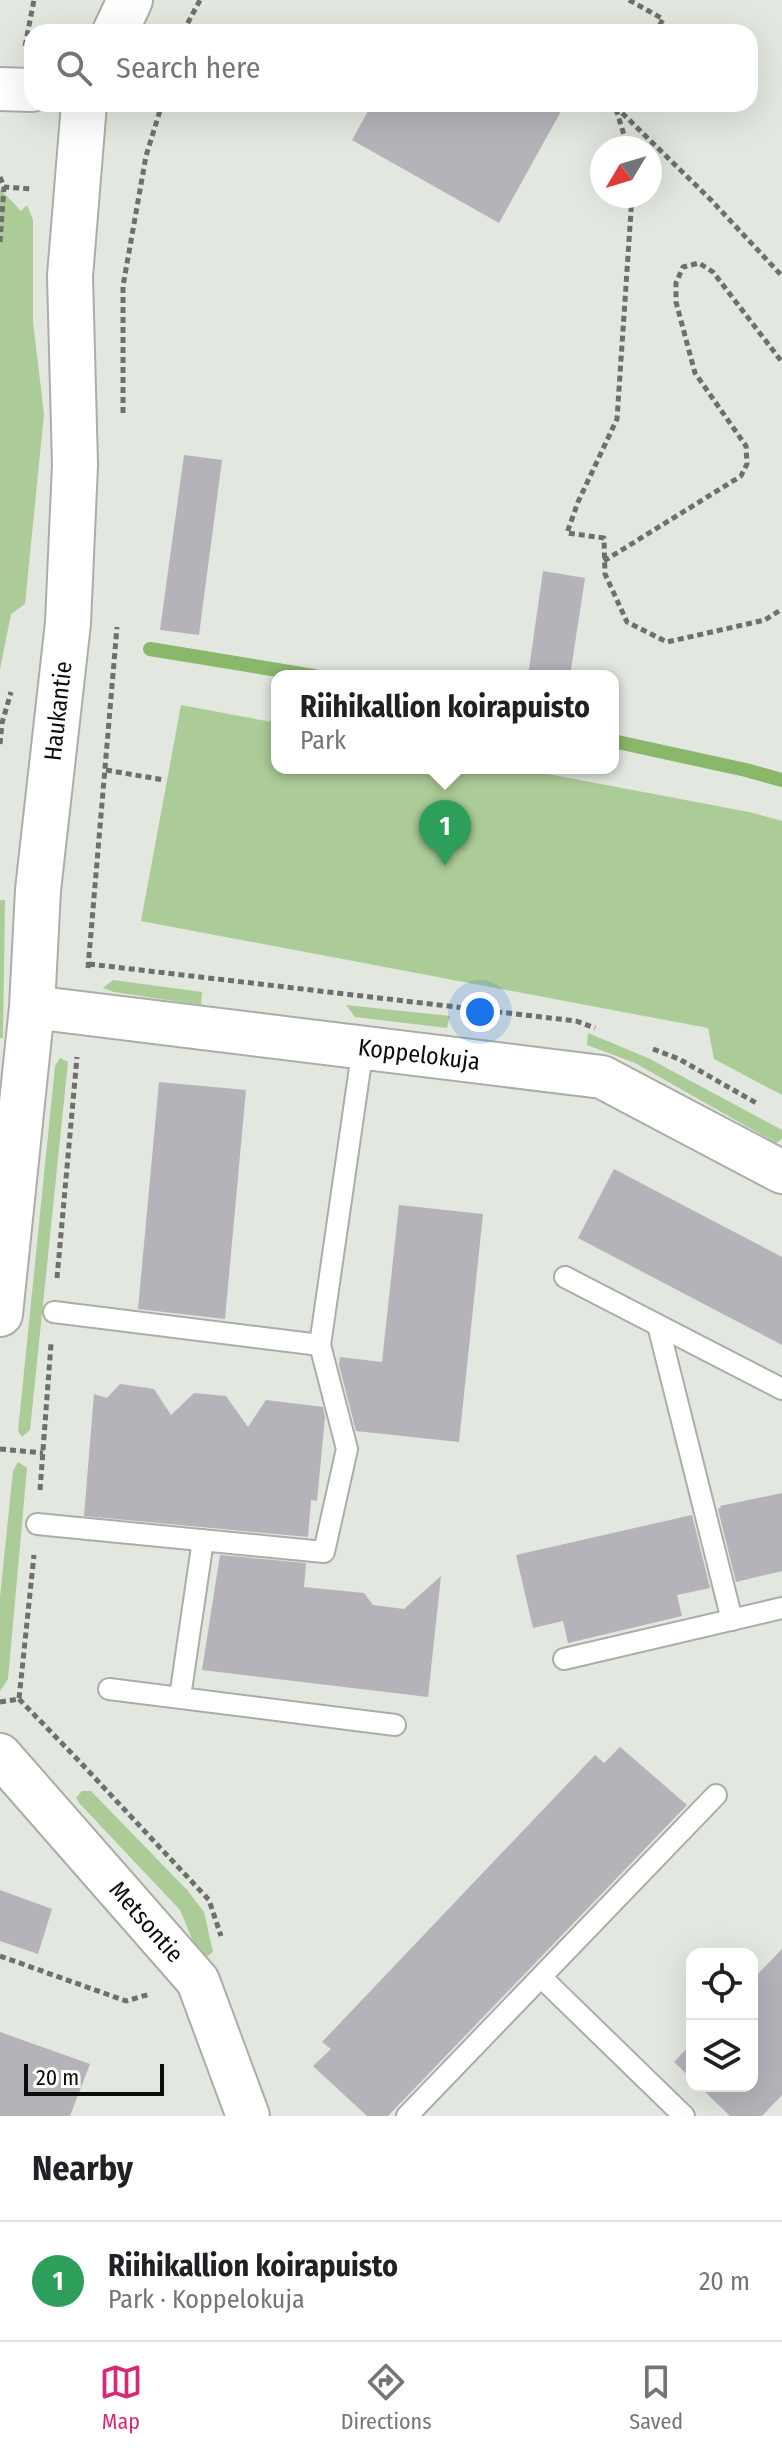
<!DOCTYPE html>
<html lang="en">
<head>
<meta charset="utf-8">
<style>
	body { margin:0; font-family:"Fira Sans Condensed",sans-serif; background:#f6f6f6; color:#202124 }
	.controls { position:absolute; right:24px; bottom:24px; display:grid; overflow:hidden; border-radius:16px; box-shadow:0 8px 32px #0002 }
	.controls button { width:72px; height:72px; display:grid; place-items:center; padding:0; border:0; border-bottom:2px solid #e0e0e0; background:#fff; color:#202124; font:40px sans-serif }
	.compass { position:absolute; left:590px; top:136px; width:72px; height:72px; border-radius:50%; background:#fff; box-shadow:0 8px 32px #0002; rotate:232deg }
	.scale { position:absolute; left:24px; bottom:20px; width:140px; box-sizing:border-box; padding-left:8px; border:4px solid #0b0d0a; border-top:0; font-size:22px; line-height:28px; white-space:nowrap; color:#0b0d0a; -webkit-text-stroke:6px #fff; paint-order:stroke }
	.you { position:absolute; left:480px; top:1012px; width:28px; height:28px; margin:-20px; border:6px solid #fff; border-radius:50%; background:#1a73e8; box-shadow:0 0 0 12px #1a73e833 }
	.badge { display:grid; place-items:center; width:52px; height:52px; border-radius:50%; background:#db2777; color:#fff; font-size:26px; font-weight:700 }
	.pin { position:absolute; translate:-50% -66px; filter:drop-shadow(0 2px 4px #0008) }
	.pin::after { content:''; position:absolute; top:42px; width:28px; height:24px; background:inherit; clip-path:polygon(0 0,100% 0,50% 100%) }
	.popup { position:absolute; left:271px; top:670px; width:348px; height:104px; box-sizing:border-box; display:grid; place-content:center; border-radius:16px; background:#fff; filter:drop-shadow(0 2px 6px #0005); font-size:26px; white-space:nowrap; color:#757577 }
	.popup b { font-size:30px; color:#202124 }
	.popup::after { content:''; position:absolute; left:50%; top:100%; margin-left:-16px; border:16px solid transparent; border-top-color:#fff }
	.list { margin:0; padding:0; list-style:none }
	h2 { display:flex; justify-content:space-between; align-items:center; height:104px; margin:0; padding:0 32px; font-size:34px }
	h2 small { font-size:26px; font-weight:400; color:#757577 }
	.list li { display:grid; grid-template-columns:52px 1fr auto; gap:24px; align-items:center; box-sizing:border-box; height:120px; padding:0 32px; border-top:2px solid #e0e0e0 }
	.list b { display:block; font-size:30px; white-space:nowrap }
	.list p { margin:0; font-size:26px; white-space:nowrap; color:#757577 }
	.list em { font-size:26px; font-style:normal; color:#757577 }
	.icon { flex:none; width:44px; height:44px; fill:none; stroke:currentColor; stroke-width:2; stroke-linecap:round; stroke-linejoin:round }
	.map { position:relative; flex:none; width:782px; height:2116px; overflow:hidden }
	.search { position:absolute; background:#fff; box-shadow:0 8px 32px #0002; left:24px; right:24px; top:24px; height:88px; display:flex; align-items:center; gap:20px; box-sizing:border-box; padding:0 28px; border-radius:24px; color:#757577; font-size:30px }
	.sheet { height:224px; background:#fff }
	nav { display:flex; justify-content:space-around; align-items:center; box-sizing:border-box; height:112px; border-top:2px solid #e0e0e0; background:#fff; font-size:22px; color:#757577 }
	nav a { display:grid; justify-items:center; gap:4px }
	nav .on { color:#db2777 }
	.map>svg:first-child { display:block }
	.green { fill:#accc97 }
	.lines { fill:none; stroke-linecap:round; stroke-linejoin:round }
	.stream { stroke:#8ab86a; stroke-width:14 }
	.building { fill:#b5b2ba }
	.service-casing { stroke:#aaaea7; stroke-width:24 }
	.minor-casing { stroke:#aaaea7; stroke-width:46 }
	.tertiary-casing { stroke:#aaaea7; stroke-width:48 }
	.path { stroke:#6d706b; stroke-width:5; stroke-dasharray:6 4; stroke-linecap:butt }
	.service { stroke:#fff; stroke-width:20 }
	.minor { stroke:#fff; stroke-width:42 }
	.tertiary { stroke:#fff; stroke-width:44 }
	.labels { text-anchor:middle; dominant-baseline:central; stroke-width:6; stroke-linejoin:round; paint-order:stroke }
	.street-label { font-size:24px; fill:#0b0d0a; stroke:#fff }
</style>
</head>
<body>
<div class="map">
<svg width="782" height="2116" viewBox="0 0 782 2116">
	<rect width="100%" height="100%" fill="#e2e7df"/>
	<!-- green -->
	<path class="green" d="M 0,189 L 21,211 L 27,205 L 33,220 L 33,322 L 44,414 L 25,604 L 11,614 L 0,669 Z
		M 181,705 L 277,723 L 277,768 L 516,768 L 749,812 L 782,821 L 782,1095 L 714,1059 L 708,1028 L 141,921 Z
		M 0,900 L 5,900 L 3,1038 L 0,1038 Z
		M 113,980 L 202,992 L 201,1005 L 114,992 L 103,988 Z
		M 346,1005 L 450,1016 L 447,1028 L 355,1017 Z
		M 588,1033 L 648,1058 L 782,1130 L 782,1139 L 776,1143 L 635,1063 L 587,1045 Z
		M 60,1058 L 68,1062 L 30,1430 L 22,1437 L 18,1431 L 55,1066 Z
		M 18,1462 L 27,1468 L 8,1679 L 0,1691 L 0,1597 L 13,1471 Z
		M 82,1791 L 91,1791 L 188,1891 L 204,1912 L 213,1952 L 205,1958 L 197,1951 L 180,1910 L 80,1804 L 76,1798 Z"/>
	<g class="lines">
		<!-- stream -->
		<path class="stream" d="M 150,649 L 314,676
			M 613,741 L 746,770 L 782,780"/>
	</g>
	<!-- building -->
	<path class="building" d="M 372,104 L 565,104 L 499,223 L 352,140 Z
		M 184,455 L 222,460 L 199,635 L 160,630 Z
		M 543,571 L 585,578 L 570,676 L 528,676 Z
		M 159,1082 L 246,1090 L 225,1319 L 138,1309 Z
		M 614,1169 L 782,1257 L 782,1345 L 578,1238 Z
		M 399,1205 L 483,1214 L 459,1442 L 356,1431 L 339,1365 L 340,1357 L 382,1362 Z
		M 120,1384 L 154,1389 L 171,1415 L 194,1393 L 226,1396 L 248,1427 L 266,1400 L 323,1407 L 325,1417 L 317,1501 L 311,1500 L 308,1537 L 84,1516 L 94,1394 L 107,1398 Z
		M 782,1493 L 782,1571 L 736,1582 L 718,1509 L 721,1508 L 720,1506 Z
		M 692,1515 L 710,1588 L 677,1595 L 682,1616 L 568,1643 L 563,1621 L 533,1628 L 516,1555 Z
		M 220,1555 L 306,1563 L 304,1587 L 364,1593 L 373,1605 L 404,1609 L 441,1576 L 428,1697 L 202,1670 Z
		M 620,1747 L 687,1805 L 388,2116 L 367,2116 L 313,2066 L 331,2049 L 322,2042 L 595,1755 L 604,1763 Z
		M 0,1890 L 52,1909 L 38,1954 L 0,1941 Z
		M 782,1949 L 782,2095 L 762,2116 L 730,2116 L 699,2086 L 752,2086 L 752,1980 Z
		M 0,2032 L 90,2064 L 70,2116 L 0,2116 Z
		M 692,2043 L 692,2079 L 674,2062 Z"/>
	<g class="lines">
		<defs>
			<path id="service" d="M 565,1277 L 782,1389
				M 54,1312 L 320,1345 L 363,1047
				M 658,1325 L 732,1620
				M 37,1524 L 324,1552 L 347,1449 L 320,1345
				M 564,1659 L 782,1608
				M 109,1689 L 395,1725
				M 180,1697 L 203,1540
				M 541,1977 L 684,2116
				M 407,2116 L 716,1795"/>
			<g id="minor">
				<path d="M 0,89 L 32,90"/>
				<path id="s1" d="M 32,1007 L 602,1077 L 782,1172"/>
				<path id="s2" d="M 0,1755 L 198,1981 L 248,2116"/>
			</g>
			<g id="tertiary">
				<path d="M 115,32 L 130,0"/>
				<path id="s3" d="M 0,1314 L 32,1007 L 38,890 L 68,623 L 75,465 L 70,276 L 84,104"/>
			</g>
		</defs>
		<!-- service casing -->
		<use href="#service" class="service-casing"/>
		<!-- minor casing -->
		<use href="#minor" class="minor-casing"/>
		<!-- tertiary casing -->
		<use href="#tertiary" class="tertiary-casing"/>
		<!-- path -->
		<path class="path" d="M 629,0 L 663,19 L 656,32
			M 183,32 L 200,0
			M 25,46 L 34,0
			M 615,106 L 711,200 L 782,276
			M 616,109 L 628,148
			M 0,177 L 4,187 L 32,189
			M 632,196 L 617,419 L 578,502 L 567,533 L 604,538 L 605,574 L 627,622 L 667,642 L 765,620 L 782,609
			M 0,242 L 4,187
			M 123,413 L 123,286 L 146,156 L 162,104
			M 604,561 L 741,476 L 747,464 L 746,446 L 695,373 L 676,302 L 676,283 L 683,267 L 699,263 L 713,272 L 782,362
			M 0,744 L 2,723 L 11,692
			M 106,770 L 164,780
			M 89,964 L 576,1021 L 595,1028
			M 88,968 L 117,627
			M 653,1049 L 679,1059 L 758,1104
			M 57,1278 L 77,1057
			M 0,1449 L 43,1453
			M 40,1490 L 51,1344
			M 19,1699 L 80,1762 L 209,1900 L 221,1936
			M 0,1702 L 19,1699 L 34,1555
			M 0,1956 L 126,2001 L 150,1994"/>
		<!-- service -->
		<use href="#service" class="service"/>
		<!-- minor -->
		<use href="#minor" class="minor"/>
		<!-- tertiary -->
		<use href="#tertiary" class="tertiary"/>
	</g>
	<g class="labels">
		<!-- street labels -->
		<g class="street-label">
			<text stroke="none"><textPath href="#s3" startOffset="606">Haukantie</textPath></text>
			<text stroke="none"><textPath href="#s1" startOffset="390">Koppelokuja</textPath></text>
			<text stroke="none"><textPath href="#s2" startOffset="222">Metsontie</textPath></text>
		</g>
	</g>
</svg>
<div class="controls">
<button><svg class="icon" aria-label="locate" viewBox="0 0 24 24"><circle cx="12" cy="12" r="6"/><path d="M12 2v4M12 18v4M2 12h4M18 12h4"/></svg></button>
<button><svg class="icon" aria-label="layers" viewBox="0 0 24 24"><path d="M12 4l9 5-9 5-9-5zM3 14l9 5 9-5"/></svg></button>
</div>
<svg class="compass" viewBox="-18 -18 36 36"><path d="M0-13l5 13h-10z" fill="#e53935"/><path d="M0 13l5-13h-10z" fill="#757577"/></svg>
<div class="scale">20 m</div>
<div class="you"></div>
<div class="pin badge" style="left:445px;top:866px;background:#2e9e5b">1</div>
<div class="popup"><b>Riihikallion koirapuisto</b>Park</div>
<div class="search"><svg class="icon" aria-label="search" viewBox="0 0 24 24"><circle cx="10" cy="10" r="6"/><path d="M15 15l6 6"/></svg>Search here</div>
</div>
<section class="sheet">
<h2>Nearby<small></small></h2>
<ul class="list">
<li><span class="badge" style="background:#2e9e5b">1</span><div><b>Riihikallion koirapuisto</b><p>Park · Koppelokuja</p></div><em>20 m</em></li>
</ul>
</section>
<nav>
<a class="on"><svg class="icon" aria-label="map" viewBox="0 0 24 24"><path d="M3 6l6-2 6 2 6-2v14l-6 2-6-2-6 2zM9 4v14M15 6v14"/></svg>Map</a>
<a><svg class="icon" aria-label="directions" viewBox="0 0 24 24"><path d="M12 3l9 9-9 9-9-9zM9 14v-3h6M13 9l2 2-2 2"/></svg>Directions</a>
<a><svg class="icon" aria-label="saved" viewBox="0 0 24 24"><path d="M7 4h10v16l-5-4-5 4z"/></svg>Saved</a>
</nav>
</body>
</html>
